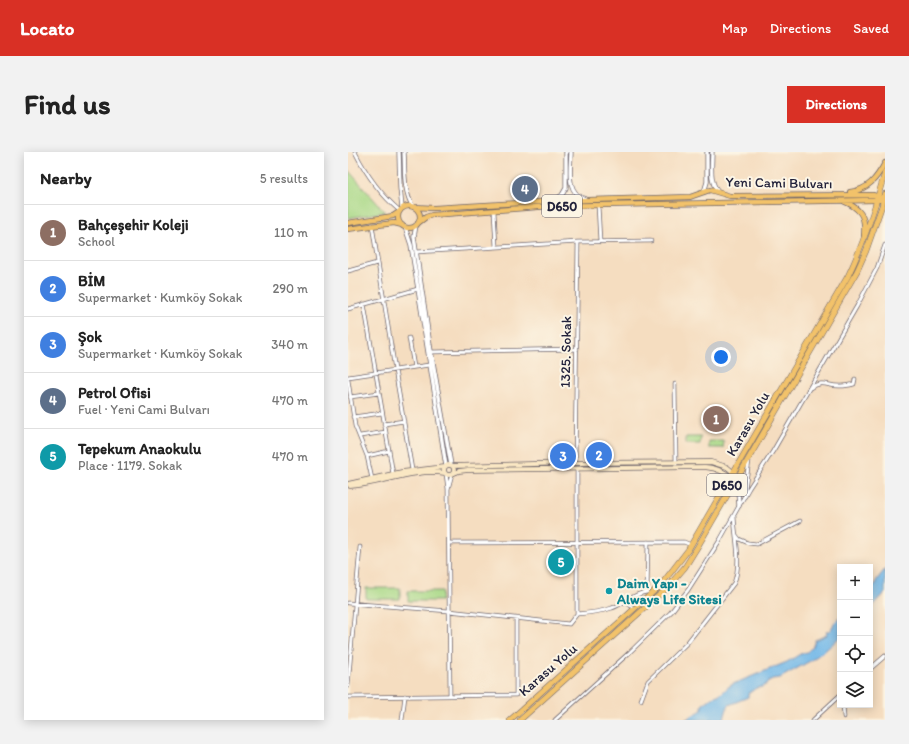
<!DOCTYPE html>
<html lang="en">
<head>
<meta charset="utf-8">
<style>
	body { margin:0; font-family:Itim,sans-serif; background:#f2f2f2; color:#222 }
	.controls { position:absolute; right:12px; bottom:12px; display:grid; overflow:hidden; border-radius:0px; box-shadow:0 2px 10px #0003 }
	.controls button { width:36px; height:36px; display:grid; place-items:center; padding:0; border:0; border-bottom:1px solid #e0e0e0; background:#fff; color:#222; font:20px sans-serif }
	.you { position:absolute; left:373px; top:205px; width:14px; height:14px; margin:-10px; border:3px solid #fff; border-radius:50%; background:#1a73e8; box-shadow:0 0 0 6px #1a73e833 }
	.badge { display:grid; place-items:center; width:26px; height:26px; border-radius:50%; background:#d93025; color:#fff; font-size:13px; font-weight:700 }
	.pin { position:absolute; translate:-50% -50%; border:2px solid #fff; box-shadow:0 1px 4px #0006 }
	.list { margin:0; padding:0; list-style:none }
	h2 { display:flex; justify-content:space-between; align-items:center; height:52px; margin:0; padding:0 16px; font-size:17px }
	h2 small { font-size:13px; font-weight:400; color:#767676 }
	.list li { display:grid; grid-template-columns:26px 1fr auto; gap:12px; align-items:center; box-sizing:border-box; height:56px; padding:0 16px; border-top:1px solid #e0e0e0 }
	.list b { display:block; font-size:15px; white-space:nowrap }
	.list p { margin:0; font-size:13px; white-space:nowrap; color:#767676 }
	.list em { font-size:13px; font-style:normal; color:#767676 }
	.icon { flex:none; width:22px; height:22px; fill:none; stroke:currentColor; stroke-width:2; stroke-linecap:round; stroke-linejoin:round }
	.map { position:relative; flex:none; width:537px; height:568px; overflow:hidden; border-radius:0px }
	header { display:flex; align-items:center; gap:24px; box-sizing:border-box; height:56px; padding:0 20px; background:#d93025; color:#fff }
	header strong { font-size:19px }
	nav { display:flex; gap:22px; margin-inline-start:auto; font-size:14px }
	.intro { display:flex; align-items:center; justify-content:space-between; box-sizing:border-box; height:96px; padding:0 24px }
	h1 { margin:0; font-size:28px }
	.button { padding:10px 18px; border-radius:0px; background:#d93025; color:#fff; font-size:14px; font-weight:700 }
	main { display:flex; gap:24px; padding:0 24px }
	aside { flex:1; background:#fff; border-radius:0px; box-shadow:0 2px 10px #0003 }
	.map>svg:first-child { display:block }
	.green { fill:#a8d886; stroke:#657d60 }
	.water { fill:#71b7e8; stroke:#4a6c92 }
	.lines { fill:none; stroke-linecap:round; stroke-linejoin:round }
	.minor-casing { stroke:#6c636a; stroke-width:4.5 }
	.tertiary-casing { stroke:#6c636a; stroke-width:5 }
	.secondary-casing { stroke:#6c636a; stroke-width:5.5 }
	.primary-casing { stroke:#6c636a; stroke-width:6 }
	.trunk-casing { stroke:#6c636a; stroke-width:6 }
	.minor { stroke:#fff; stroke-width:3 }
	.tertiary { stroke:#fff; stroke-width:3.5 }
	.secondary { stroke:#fae7c3; stroke-width:4 }
	.primary { stroke:#f2c26a; stroke-width:4.5 }
	.trunk { stroke:#f2c26a; stroke-width:5 }
	.culture-dot { fill:#0f9aa8; stroke:#fcf5e5; stroke-width:1.5 }
	.labels { text-anchor:middle; dominant-baseline:central; stroke-width:4; stroke-linejoin:round; paint-order:stroke }
	.shield { fill:#fcf5e5; stroke:#63616e; stroke-width:1 }
	.shield-label { font-size:13px; font-weight:bold; fill:#22223b }
	.street-label { font-size:14px; fill:#22223b; stroke:#fcf5e5 }
	.culture-label { font-size:14px; font-weight:bold; fill:#0d838f; stroke:#fcf5e5; text-anchor:start }
</style>
</head>
<body>
<header>
<strong>Locato</strong>
<nav><a>Map</a><a>Directions</a><a>Saved</a></nav>
</header>
<div class="intro"><h1>Find us</h1><a class="button">Directions</a></div>
<main>
<aside>
<h2>Nearby<small>5 results</small></h2>
<ul class="list">
<li><span class="badge" style="background:#8d6e63">1</span><div><b>Bahçeşehir Koleji</b><p>School</p></div><em>110 m</em></li>
<li><span class="badge" style="background:#3f7fe0">2</span><div><b>BİM</b><p>Supermarket · Kumköy Sokak</p></div><em>290 m</em></li>
<li><span class="badge" style="background:#3f7fe0">3</span><div><b>Şok</b><p>Supermarket · Kumköy Sokak</p></div><em>340 m</em></li>
<li><span class="badge" style="background:#5c6f8a">4</span><div><b>Petrol Ofisi</b><p>Fuel · Yeni Cami Bulvarı</p></div><em>470 m</em></li>
<li><span class="badge" style="background:#0f9aa8">5</span><div><b>Tepekum Anaokulu</b><p>Place · 1179. Sokak</p></div><em>470 m</em></li>
</ul>
</aside>
<div class="map">
<svg width="537" height="568" viewBox="0 0 537 568">
	<rect width="100%" height="100%" fill="#fcf5e5"/>
	<filter id="ink" filterUnits="userSpaceOnUse"><feTurbulence type="fractalNoise" baseFrequency=".025" numOctaves="2"/><feDisplacementMap in="SourceGraphic" scale="8" xChannelSelector="R" yChannelSelector="G"/><feConvolveMatrix kernelMatrix="1 2 1 2 8 2 1 2 1" color-interpolation-filters="sRGB"/></filter>
	<filter id="wash" filterUnits="userSpaceOnUse"><feTurbulence type="fractalNoise" baseFrequency=".012" numOctaves="4" result="noise"/><feDisplacementMap in="SourceGraphic" scale="16" xChannelSelector="R" yChannelSelector="G"/><feGaussianBlur stdDeviation="0.9" result="paint"/><feColorMatrix in="noise" values="0 0 0 0 0 0 0 0 0 0 0 0 0 0 0 0 0 1.4 0 .05"/><feComposite in="paint" operator="in"/></filter>
	<g filter="url(#wash)">
		<rect width="100%" height="100%" fill="#f5ddc0"/>
		<!-- green -->
		<path class="green" d="M 0,18 L 37,60 L 0,66 Z
			M 338,285 L 353,285 L 352,292 L 338,292 Z
			M 361,289 L 376,289 L 375,296 L 361,296 Z
			M 18,436 L 52,436 L 52,447 L 18,447 Z
			M 60,439 L 94,439 L 93,449 L 60,449 Z"/>
		<!-- water -->
		<path class="water" d="M 537,417 L 537,441 L 522,457 L 522,435 L 527,433 L 528,429 Z
			M 492,465 L 492,485 L 479,497 L 462,509 L 432,526 L 424,527 L 415,535 L 408,536 L 400,542 L 400,545 L 381,553 L 379,556 L 376,567 L 337,568 L 354,558 L 354,553 L 365,545 L 374,541 L 379,536 L 385,532 L 439,510 L 454,501 L 459,500 L 465,494 L 467,488 L 479,483 L 478,479 L 482,479 L 487,470 Z"/>
	</g>
	<g filter="url(#ink)">
		<g class="lines">
			<defs>
				<path id="minor" d="M 7,0 C 18,22 33,43 52,59
					M 250,53 L 252,90
					M 146,59 L 148,95
					M 24,73 L 47,218 L 64,318
					M 68,100 L 230,90 L 303,89
					M 0,119 L 29,111
					M 16,152 L 45,322
					M 0,157 L 70,137
					M 61,186 L 66,215
					M 83,200 L 229,197
					M 0,225 L 81,213
					M 0,228 L 7,274 L 19,304 L 24,327
					M 327,232 L 328,312
					M 462,236 C 477,227 479,235 493,234 C 497,234 502,233 506,232 L 507,227
					M 2,245 L 31,241
					M 5,265 L 34,261
					M 36,272 L 56,269
					M 12,284 L 38,280
					M 19,304 L 41,299
					M 227,311 L 230,90
					M 229,317 L 229,462 C 241,461 253,460 264,456 C 276,452 286,441 299,440 L 300,390
					M 98,322 L 100,337 L 104,322
					M 397,336 L 401,309
					M 100,337 L 102,543
					M 388,383 L 391,387 L 400,391 L 409,392 L 452,369
					M 101,391 L 336,390 L 343,393
					M 278,449 L 286,457
					M 0,451 L 101,459 L 221,472 L 229,462
					M 522,517 L 537,504
					M 0,534 L 12,395
					M 0,545 L 168,543 L 168,466
					M 293,548 L 300,529 L 339,491 L 386,431 C 394,410 387,386 386,364
					M 495,553 L 496,565
					M 54,568 L 57,544
					M 207,568 L 282,500 L 323,460 L 340,438 L 372,388 L 401,336 L 425,299 L 509,154 L 529,116 L 537,93
					M 465,568 L 492,543"/>
				<path id="tertiary" d="M 51,0 L 52,36 L 54,56
					M 56,0 C 57,19 55,38 65,55
					M 223,0 C 223,16 217,41 237,47
					M 364,0 C 364,13 361,29 370,40
					M 356,40 L 359,30 L 359,0
					M 206,49 L 214,43 L 218,36 L 218,0
					M 68,73 L 66,85 L 82,193 L 103,313
					M 57,75 L 63,93 L 98,314
					M 391,325 C 396,331 398,336 397,344
					M 388,330 L 390,338 L 391,354"/>
				<path id="secondary" d="M96 318a5 5 0 1 1 10 0a5 5 0 1 1-10 0Z
					M 104,314 L 227,311 L 363,310 L 379,315 L 391,325
					M 104,322 L 111,319 L 120,318 L 357,315 C 369,316 380,321 388,330
					M 0,332 L 54,320 L 97,315
					M 2,334 C 34,332 65,316 97,321"/>
				<path id="primary" d="M 502,40 C 520,38 529,26 537,11
					M 495,49 C 512,56 518,64 516,83
					M50 65a11 11 0 1 1 22 0a11 11 0 1 1-22 0Z
					M 66,55 L 86,56 L 206,49 L 342,45 L 362,38 L 382,44 L 525,43 C 530,44 534,46 535,52
					M 0,71 L 45,64 L 51,60
					M 70,71 L 78,65 L 84,63 L 203,54 L 529,48 L 533,47 L 537,42
					M 0,77 L 46,71 L 54,73"/>
				<path id="trunk" d="M 162,568 L 313,433 L 340,398 L 500,124 C 516,91 527,56 537,20
					M 172,568 L 319,436 L 337,415 L 350,394 L 509,119 L 518,99 L 537,45"/>
			</defs>
			<!-- minor casing -->
			<use href="#minor" class="minor-casing"/>
			<!-- tertiary casing -->
			<use href="#tertiary" class="tertiary-casing"/>
			<!-- secondary casing -->
			<use href="#secondary" class="secondary-casing"/>
			<!-- primary casing -->
			<use href="#primary" class="primary-casing"/>
			<!-- trunk casing -->
			<use href="#trunk" class="trunk-casing"/>
			<!-- minor -->
			<use href="#minor" class="minor"/>
			<!-- tertiary -->
			<use href="#tertiary" class="tertiary"/>
			<!-- secondary -->
			<use href="#secondary" class="secondary"/>
			<!-- primary -->
			<use href="#primary" class="primary"/>
			<!-- trunk -->
			<use href="#trunk" class="trunk"/>
		</g>
	</g>
	<!-- markers -->
	<circle class="culture-dot" cx="261" cy="439" r="4"/>
	<g class="labels">
		<!-- shield labels -->
		<g class="shield">
			<rect x="194" y="43" width="40" height="22" rx="3"/>
			<rect x="359" y="322" width="40" height="22" rx="3"/>
		</g>
		<g class="shield-label">
			<text x="214" y="54">D650</text>
			<text x="379" y="333">D650</text>
		</g>
		<!-- street labels -->
		<g class="street-label">
			<text transform="translate(431 31) rotate(1)">Yeni Cami Bulvarı</text>
			<text transform="translate(218 200) rotate(-89)">1325. Sokak</text>
			<text transform="translate(400 272) rotate(-60)">Karasu Yolu</text>
			<text transform="translate(200 518) rotate(-41)">Karasu Yolu</text>
		</g>
		<!-- culture labels -->
		<g class="culture-label">
			<text x="269" y="431">Daim Yapı -<tspan x="269" dy="16">Always Life Sitesi</tspan></text>
		</g>
	</g>
</svg>
<div class="controls">
<button>+</button>
<button>−</button>
<button><svg class="icon" aria-label="locate" viewBox="0 0 24 24"><circle cx="12" cy="12" r="6"/><path d="M12 2v4M12 18v4M2 12h4M18 12h4"/></svg></button>
<button><svg class="icon" aria-label="layers" viewBox="0 0 24 24"><path d="M12 4l9 5-9 5-9-5zM3 14l9 5 9-5"/></svg></button>
</div>
<div class="you"></div>
<div class="pin badge" style="left:368px;top:267px;background:#8d6e63">1</div>
<div class="pin badge" style="left:251px;top:303px;background:#3f7fe0">2</div>
<div class="pin badge" style="left:215px;top:304px;background:#3f7fe0">3</div>
<div class="pin badge" style="left:177px;top:37px;background:#5c6f8a">4</div>
<div class="pin badge" style="left:213px;top:410px;background:#0f9aa8">5</div>
</div>
</main>
</body>
</html>
